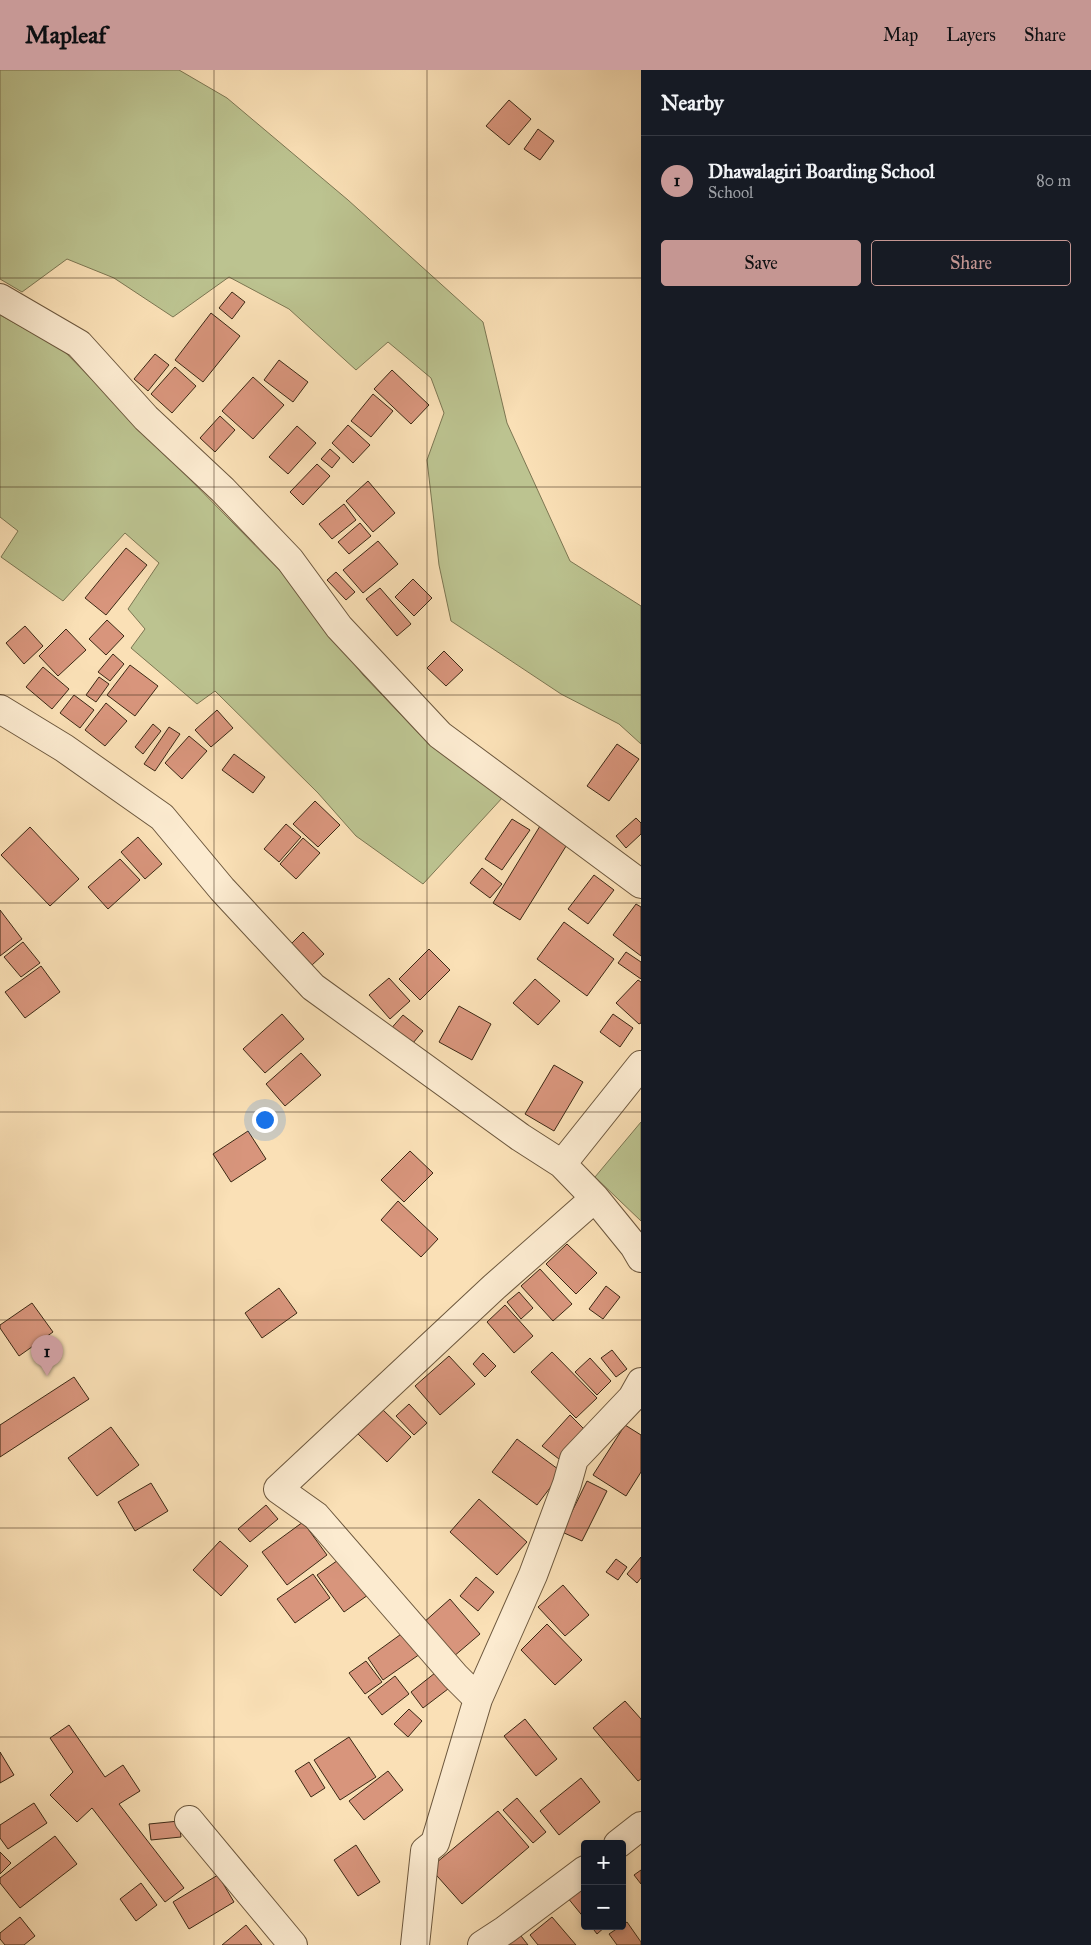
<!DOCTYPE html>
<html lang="en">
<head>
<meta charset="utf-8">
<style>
	body { margin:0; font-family:"IM FELL Great Primer",serif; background:#242831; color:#f1f3f6 }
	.controls { position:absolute; right:15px; bottom:15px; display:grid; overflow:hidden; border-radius:5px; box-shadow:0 2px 8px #0003 }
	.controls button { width:45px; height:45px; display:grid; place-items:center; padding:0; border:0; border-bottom:1px solid #363941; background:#171b24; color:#f1f3f6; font:25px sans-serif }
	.you { position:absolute; left:264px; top:1049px; width:18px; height:18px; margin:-12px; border:4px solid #fff; border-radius:50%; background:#1a73e8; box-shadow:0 0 0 8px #1a73e833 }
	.badge { display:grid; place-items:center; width:32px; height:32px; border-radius:50%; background:#c59692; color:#111; font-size:16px; font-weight:700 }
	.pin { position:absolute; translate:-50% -41px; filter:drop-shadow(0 1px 2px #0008) }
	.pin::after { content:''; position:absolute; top:26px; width:18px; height:15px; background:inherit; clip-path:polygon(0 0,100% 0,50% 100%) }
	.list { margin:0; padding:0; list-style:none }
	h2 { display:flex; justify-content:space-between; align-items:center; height:65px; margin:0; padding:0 20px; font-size:21px }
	h2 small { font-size:16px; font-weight:400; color:#9ea1a6 }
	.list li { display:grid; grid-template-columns:32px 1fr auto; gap:15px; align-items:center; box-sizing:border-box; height:90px; padding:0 20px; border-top:1px solid #363941 }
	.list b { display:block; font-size:19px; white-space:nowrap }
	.list p { margin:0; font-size:16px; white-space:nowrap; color:#9ea1a6 }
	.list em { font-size:16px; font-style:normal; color:#9ea1a6 }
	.actions { display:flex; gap:10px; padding:15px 20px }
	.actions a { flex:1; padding:11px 0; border:1px solid #c59692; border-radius:5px; text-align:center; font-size:18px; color:#c59692 }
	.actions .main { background:#c59692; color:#111 }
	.map { position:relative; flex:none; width:641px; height:1875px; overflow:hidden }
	header { display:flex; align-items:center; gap:30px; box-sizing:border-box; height:70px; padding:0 25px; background:#c59692; color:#111 }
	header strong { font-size:24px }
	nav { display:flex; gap:28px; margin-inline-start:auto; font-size:18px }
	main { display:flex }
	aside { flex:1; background:#171b24 }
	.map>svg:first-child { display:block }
	.green { fill:#bcc390; stroke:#7c7652 }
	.building { fill:#d8957c; stroke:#3c2915 }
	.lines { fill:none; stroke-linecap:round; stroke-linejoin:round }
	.minor-casing { stroke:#6c573d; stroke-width:30 }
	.minor { stroke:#fcebd0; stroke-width:28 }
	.grid { fill:none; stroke:#3c2915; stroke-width:1; stroke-opacity:0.55 }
</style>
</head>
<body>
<header>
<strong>Mapleaf</strong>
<nav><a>Map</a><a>Layers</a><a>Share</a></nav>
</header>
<main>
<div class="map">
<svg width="641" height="1875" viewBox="0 0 641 1875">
	<rect width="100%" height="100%" fill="#fae0b6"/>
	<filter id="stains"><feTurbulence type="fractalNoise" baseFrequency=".004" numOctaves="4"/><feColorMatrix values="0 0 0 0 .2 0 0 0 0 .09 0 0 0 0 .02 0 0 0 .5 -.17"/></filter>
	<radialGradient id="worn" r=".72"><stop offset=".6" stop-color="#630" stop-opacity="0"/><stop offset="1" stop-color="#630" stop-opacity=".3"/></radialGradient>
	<!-- green -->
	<path class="green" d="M 0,0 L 179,0 L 227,28 L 348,130 L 483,252 L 507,353 L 570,491 L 641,536 L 641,674 L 619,654 L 561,624 L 451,551 L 439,495 L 427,390 L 444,343 L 431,308 L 388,272 L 356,300 L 289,239 L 229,207 L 173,247 L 114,208 L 67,189 L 22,222 L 0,209 Z
		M 0,245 L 63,280 L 289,510 L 363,605 L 423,668 L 504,726 L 423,814 L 356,766 L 318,723 L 215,621 L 197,634 L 131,578 L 145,559 L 128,539 L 159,493 L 125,463 L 63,531 L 1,487 L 18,461 L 0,447 Z
		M 641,1052 L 641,1151 L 595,1107 Z"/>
	<!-- building -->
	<path class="building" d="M 509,30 L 531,49 L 509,75 L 486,56 Z
		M 538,59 L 554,71 L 540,90 L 524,79 Z
		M 232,222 L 245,232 L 232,249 L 219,238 Z
		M 211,243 L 240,266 L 203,312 L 175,290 Z
		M 155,284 L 169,295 L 148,321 L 134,309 Z
		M 279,290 L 308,312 L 293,332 L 264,310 Z
		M 175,297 L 196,316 L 172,343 L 151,324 Z
		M 392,300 L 429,335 L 411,354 L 374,319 Z
		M 253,307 L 284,335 L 253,369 L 222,341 Z
		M 373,324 L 393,341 L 371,367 L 351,351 Z
		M 220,346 L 235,360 L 215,382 L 200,368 Z
		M 348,355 L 370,375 L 353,393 L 332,373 Z
		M 297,356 L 316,373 L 288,404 L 269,387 Z
		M 330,379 L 340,388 L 332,398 L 321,389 Z
		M 317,394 L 330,406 L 303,435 L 290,422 Z
		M 368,411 L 395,443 L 373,462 L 346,431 Z
		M 344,434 L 356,450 L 332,469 L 319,454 Z
		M 360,453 L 371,466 L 349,484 L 338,472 Z
		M 378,471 L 398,494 L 363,523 L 343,500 Z
		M 126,478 L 147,495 L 106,545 L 85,528 Z
		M 336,502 L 355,522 L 346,530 L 327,510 Z
		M 413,509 L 432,528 L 414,546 L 395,527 Z
		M 380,518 L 411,554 L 397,566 L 366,529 Z
		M 107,550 L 124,566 L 106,585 L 89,569 Z
		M 25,556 L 43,576 L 24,594 L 6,573 Z
		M 66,559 L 86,580 L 58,606 L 39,586 Z
		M 444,581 L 463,600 L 446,616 L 427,598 Z
		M 113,584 L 124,594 L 110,611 L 98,602 Z
		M 130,595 L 158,616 L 135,646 L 107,625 Z
		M 43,597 L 69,619 L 52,639 L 26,617 Z
		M 99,607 L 109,614 L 96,632 L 86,625 Z
		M 74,625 L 94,640 L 80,658 L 60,643 Z
		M 106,633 L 127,651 L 105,676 L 85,660 Z
		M 217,640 L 233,658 L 211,677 L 195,660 Z
		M 153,654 L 161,661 L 143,684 L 135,677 Z
		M 169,657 L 180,664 L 155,701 L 144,694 Z
		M 189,666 L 207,681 L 182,709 L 165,693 Z
		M 617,674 L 639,689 L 609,731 L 587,716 Z
		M 234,684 L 265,707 L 253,723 L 222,700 Z
		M 315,731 L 340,755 L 318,777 L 293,754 Z
		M 636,748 L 641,753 L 641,764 L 626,778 L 616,766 Z
		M 512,749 L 530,760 L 502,800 L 485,789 Z
		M 286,754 L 301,767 L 279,792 L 264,779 Z
		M 540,756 L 568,773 L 520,850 L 493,833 Z
		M 30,757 L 79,809 L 50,836 L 1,785 Z
		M 138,767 L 162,794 L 145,809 L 121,782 Z
		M 303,768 L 320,783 L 296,809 L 280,794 Z
		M 120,789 L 140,810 L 108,839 L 88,817 Z
		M 482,798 L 502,814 L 490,828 L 470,813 Z
		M 594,805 L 614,820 L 588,854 L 568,839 Z
		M 636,834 L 641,837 L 641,886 L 613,865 Z
		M 0,840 L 22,869 L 0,886 Z
		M 564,852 L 614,889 L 587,926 L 537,889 Z
		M 303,862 L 324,884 L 312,895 L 291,874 Z
		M 23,872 L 40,893 L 21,907 L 4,887 Z
		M 429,879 L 450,900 L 420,930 L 399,909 Z
		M 626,882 L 641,892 L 641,909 L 618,893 Z
		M 41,896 L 60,922 L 25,948 L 5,922 Z
		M 389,908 L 410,931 L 390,949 L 369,925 Z
		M 535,909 L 560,931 L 538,955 L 513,933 Z
		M 638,910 L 641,912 L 641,953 L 639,954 L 616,933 Z
		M 459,936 L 491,954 L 472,990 L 439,972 Z
		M 282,944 L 304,969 L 265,1003 L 243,979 Z
		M 613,944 L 633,958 L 620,977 L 600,962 Z
		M 403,945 L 423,961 L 408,979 L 388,962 Z
		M 301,983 L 321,1005 L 285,1036 L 266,1014 Z
		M 554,995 L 583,1012 L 554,1061 L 525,1044 Z
		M 248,1061 L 266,1089 L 231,1112 L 213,1084 Z
		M 410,1081 L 433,1103 L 404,1132 L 381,1110 Z
		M 398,1131 L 438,1169 L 421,1187 L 381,1150 Z
		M 567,1174 L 597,1203 L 576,1224 L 546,1194 Z
		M 540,1199 L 572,1234 L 553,1251 L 521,1216 Z
		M 606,1216 L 620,1227 L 603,1249 L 589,1239 Z
		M 279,1218 L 297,1243 L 262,1268 L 245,1243 Z
		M 519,1222 L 533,1238 L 521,1249 L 507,1232 Z
		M 32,1233 L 53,1262 L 19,1286 L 0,1258 L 0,1255 Z
		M 505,1235 L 533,1266 L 514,1283 L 487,1252 Z
		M 612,1280 L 627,1299 L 616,1307 L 601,1288 Z
		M 552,1282 L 597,1328 L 576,1348 L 531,1302 Z
		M 483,1283 L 496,1296 L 485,1307 L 473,1294 Z
		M 449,1286 L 475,1314 L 440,1345 L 415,1316 Z
		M 590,1288 L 611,1311 L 597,1325 L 575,1302 Z
		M 74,1307 L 89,1329 L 0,1387 L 0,1355 Z
		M 409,1334 L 427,1353 L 414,1365 L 396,1346 Z
		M 382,1339 L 411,1367 L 387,1392 L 358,1364 Z
		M 570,1345 L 584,1359 L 559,1389 L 542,1376 Z
		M 625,1355 L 641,1365 L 641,1402 L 626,1426 L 593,1405 Z
		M 111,1357 L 139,1395 L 97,1426 L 68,1388 Z
		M 517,1369 L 562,1402 L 537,1435 L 492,1402 Z
		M 587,1411 L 607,1421 L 582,1471 L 562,1462 Z
		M 151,1413 L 168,1441 L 135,1461 L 118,1432 Z
		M 479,1429 L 527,1472 L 497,1505 L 450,1462 Z
		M 266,1435 L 278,1449 L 250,1472 L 238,1459 Z
		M 303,1452 L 327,1485 L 287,1515 L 262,1482 Z
		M 220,1471 L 248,1496 L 221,1526 L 193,1500 Z
		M 641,1487 L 641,1508 L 637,1513 L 627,1504 Z
		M 341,1488 L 368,1525 L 344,1542 L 317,1505 Z
		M 616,1489 L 627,1497 L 618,1510 L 606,1502 Z
		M 313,1504 L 330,1528 L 295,1553 L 277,1529 Z
		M 476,1507 L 494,1522 L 478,1541 L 460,1526 Z
		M 563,1515 L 589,1545 L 565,1566 L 538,1537 Z
		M 450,1529 L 480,1564 L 453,1587 L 423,1553 Z
		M 547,1554 L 582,1590 L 555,1615 L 521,1580 Z
		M 404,1562 L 420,1584 L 383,1610 L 368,1588 Z
		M 366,1591 L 382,1612 L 365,1624 L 349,1603 Z
		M 435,1603 L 448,1619 L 423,1638 L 411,1622 Z
		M 395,1606 L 409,1624 L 382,1645 L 368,1627 Z
		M 625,1631 L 641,1649 L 641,1709 L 638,1711 L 593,1658 Z
		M 409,1639 L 422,1651 L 408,1667 L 394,1654 Z
		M 525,1649 L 557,1689 L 536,1706 L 504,1666 Z
		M 69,1655 L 105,1707 L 123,1695 L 140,1721 L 119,1734 L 184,1818 L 165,1832 L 92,1738 L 77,1752 L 50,1725 L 73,1702 L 50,1668 Z
		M 349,1667 L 376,1707 L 340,1730 L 314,1690 Z
		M 0,1682 L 14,1705 L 0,1713 Z
		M 309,1692 L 325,1718 L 311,1727 L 295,1701 Z
		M 388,1701 L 403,1720 L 364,1750 L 349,1731 Z
		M 581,1708 L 600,1732 L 559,1765 L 540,1741 Z
		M 517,1728 L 546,1762 L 533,1773 L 503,1740 Z
		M 34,1733 L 47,1753 L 8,1779 L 0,1768 L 0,1755 Z
		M 498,1741 L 529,1777 L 462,1834 L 430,1798 Z
		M 179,1751 L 181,1767 L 151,1770 L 149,1754 Z
		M 55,1766 L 77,1794 L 20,1838 L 0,1813 L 0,1808 Z
		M 356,1775 L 380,1812 L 358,1826 L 334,1790 Z
		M 0,1782 L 11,1793 L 0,1804 Z
		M 641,1800 L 641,1814 L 634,1805 Z
		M 218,1805 L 234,1832 L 189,1859 L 173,1832 Z
		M 141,1813 L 157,1835 L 136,1851 L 120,1829 Z
		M 585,1813 L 585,1849 L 567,1827 Z
		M 20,1847 L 35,1866 L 24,1875 L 5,1875 L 0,1869 L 0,1863 Z
		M 552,1847 L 576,1875 L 538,1875 L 530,1865 Z
		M 627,1852 L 641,1872 L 641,1875 L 617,1875 L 609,1864 Z
		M 246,1855 L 262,1875 L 222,1875 Z
		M 591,1856 L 606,1856 L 597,1864 Z
		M 518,1862 L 528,1875 L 500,1875 Z"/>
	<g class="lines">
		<defs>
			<path id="minor" d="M 0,228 L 79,274 L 146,348 L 223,420 L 290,490 L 339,557 L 440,665 L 641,814
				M 0,639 L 64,678 L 162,747 L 222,819 L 313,917 L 520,1067 L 562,1094 L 595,1128 L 634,1176 L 641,1188
				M 562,1094 L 641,995
				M 478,1629 L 455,1606 L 316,1446 L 278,1419 L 494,1217 L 595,1128
				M 189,1750 L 293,1875
				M 618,1774 L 641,1756
				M 415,1875 L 425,1781 L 435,1773 L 478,1629 L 533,1505 L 567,1414 L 574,1389 L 632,1328 L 641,1312
				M 482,1875 L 505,1860 L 585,1800"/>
		</defs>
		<!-- minor casing -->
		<use href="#minor" class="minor-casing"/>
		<!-- minor -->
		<use href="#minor" class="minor"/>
	</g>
	<!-- grid -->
	<path class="grid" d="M 214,0 L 214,1875M 427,0 L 427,1875M 0,208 L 641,208M 0,417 L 641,417M 0,625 L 641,625M 0,833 L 641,833M 0,1042 L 641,1042M 0,1250 L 641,1250M 0,1458 L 641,1458M 0,1667 L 641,1667"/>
	<rect width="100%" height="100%" filter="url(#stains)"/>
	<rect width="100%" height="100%" fill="url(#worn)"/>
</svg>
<div class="controls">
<button>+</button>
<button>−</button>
</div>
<div class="you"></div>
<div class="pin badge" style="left:47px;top:1306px">1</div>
</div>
<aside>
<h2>Nearby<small></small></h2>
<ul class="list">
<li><span class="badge">1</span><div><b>Dhawalagiri Boarding School</b><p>School</p></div><em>80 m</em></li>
</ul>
<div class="actions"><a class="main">Save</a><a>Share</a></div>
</aside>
</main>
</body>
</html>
